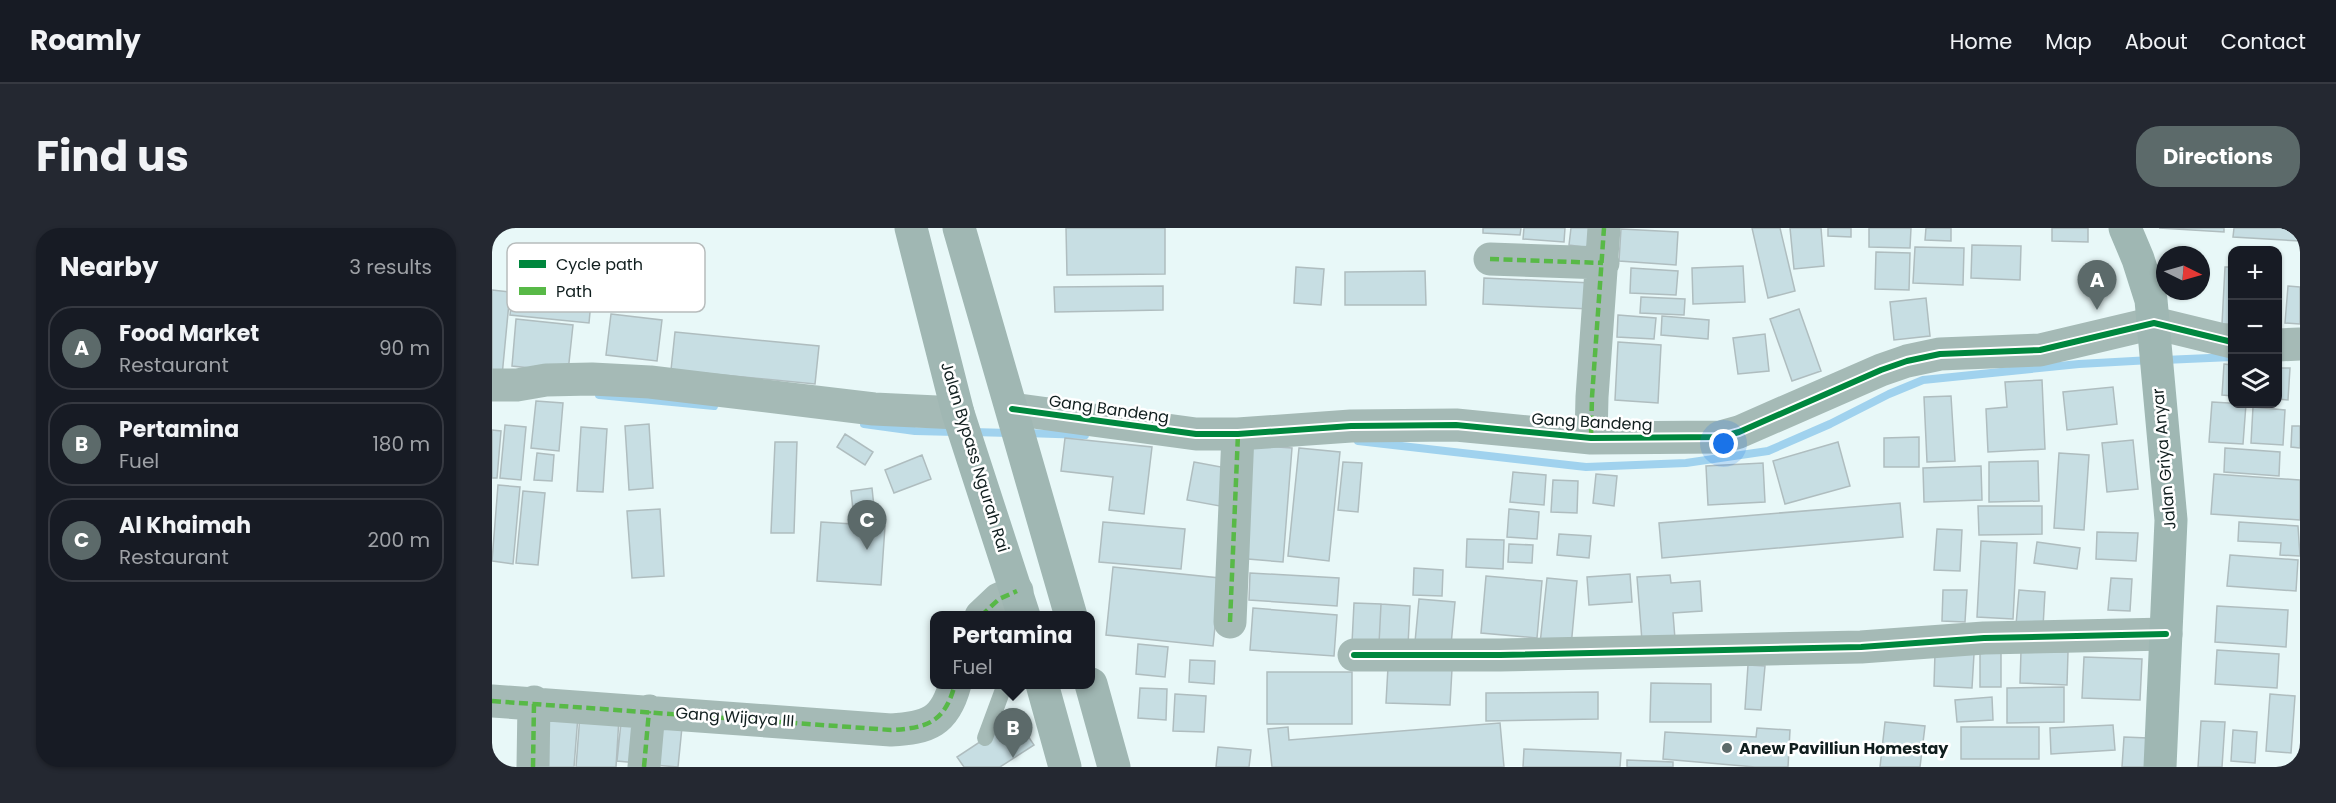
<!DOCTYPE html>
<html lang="en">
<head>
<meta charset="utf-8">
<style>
	body { margin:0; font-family:Poppins,sans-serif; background:#242831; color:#f1f3f6 }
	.controls { position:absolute; right:18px; top:18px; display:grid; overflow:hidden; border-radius:12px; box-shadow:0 2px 4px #0004 }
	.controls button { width:54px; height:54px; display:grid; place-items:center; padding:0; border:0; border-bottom:2px solid #363941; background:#171b24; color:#f1f3f6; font:30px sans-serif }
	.compass { position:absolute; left:1664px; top:18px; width:54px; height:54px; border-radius:50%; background:#171b24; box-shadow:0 2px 4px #0004; rotate:95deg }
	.you { position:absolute; left:1232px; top:216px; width:21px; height:21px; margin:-15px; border:4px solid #fff; border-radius:50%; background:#1a73e8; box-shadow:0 0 0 9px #1a73e833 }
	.badge { display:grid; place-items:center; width:39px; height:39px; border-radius:50%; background:#5c6a6a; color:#fff; font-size:20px; font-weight:700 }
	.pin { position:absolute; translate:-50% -50px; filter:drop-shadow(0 2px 3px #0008) }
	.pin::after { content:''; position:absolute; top:32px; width:21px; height:18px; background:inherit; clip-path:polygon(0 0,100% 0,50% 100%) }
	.popup { position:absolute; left:438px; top:383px; width:165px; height:78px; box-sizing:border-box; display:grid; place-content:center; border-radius:12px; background:#171b24; filter:drop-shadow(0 2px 4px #0005); font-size:20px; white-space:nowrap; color:#9ea1a6 }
	.popup b { font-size:22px; color:#f1f3f6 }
	.popup::after { content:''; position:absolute; left:50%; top:100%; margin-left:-12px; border:12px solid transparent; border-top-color:#171b24 }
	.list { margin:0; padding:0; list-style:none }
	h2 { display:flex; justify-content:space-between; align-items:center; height:78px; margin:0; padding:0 24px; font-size:26px }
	h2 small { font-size:20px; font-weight:400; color:#9ea1a6 }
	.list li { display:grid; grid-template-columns:39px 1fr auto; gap:18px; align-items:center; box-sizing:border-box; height:84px; margin:0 12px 12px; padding:0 12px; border:2px solid #363941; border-radius:24px }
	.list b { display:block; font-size:22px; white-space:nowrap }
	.list p { margin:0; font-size:20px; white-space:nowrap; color:#9ea1a6 }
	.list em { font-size:20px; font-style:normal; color:#9ea1a6 }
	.icon { flex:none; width:33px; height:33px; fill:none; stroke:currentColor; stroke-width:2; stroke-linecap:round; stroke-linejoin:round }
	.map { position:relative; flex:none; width:1808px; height:539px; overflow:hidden; border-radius:24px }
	header { display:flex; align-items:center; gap:36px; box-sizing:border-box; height:84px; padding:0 30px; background:#171b24; border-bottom:2px solid #363941 }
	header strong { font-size:28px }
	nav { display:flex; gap:33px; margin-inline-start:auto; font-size:21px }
	.intro { display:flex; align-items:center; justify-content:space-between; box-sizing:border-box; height:144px; padding:0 36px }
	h1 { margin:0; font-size:42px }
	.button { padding:15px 27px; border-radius:24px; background:#5c6a6a; color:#fff; font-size:21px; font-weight:700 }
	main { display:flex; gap:36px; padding:0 36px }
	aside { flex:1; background:#171b24; border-radius:24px; box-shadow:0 2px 4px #0004 }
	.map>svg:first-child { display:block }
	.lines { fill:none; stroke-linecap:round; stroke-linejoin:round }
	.stream { stroke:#a0d2ee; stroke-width:8 }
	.building { fill:#c7dee3; stroke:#afbdbf; stroke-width:1.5 }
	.lane { stroke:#a5bab6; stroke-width:16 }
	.street { stroke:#a5bab6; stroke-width:33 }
	.secondary { stroke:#9fb7b3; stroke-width:33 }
	.highway { stroke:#a0b7b3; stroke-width:33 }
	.quiet { stroke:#58b947; stroke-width:4.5; stroke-dasharray:9 4.5; stroke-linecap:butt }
	.cycleway-casing { stroke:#fff; stroke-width:10 }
	.cycleway { stroke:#00873e; stroke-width:6 }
	.poi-dot { fill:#5c6a6a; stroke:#fff; stroke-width:2 }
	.labels { text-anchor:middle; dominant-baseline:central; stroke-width:5; stroke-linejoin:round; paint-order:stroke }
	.street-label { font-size:16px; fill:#101e1e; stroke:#fff }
	.poi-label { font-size:16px; font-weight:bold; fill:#101e1e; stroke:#fff; text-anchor:start }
	.key { fill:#fff; stroke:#b7bcbc; stroke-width:1.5 }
	.key-label { font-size:16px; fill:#101e1e }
</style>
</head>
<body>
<header>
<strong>Roamly</strong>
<nav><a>Home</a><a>Map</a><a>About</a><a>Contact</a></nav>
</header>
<div class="intro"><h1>Find us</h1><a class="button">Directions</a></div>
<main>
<aside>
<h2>Nearby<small>3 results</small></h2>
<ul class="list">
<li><span class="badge">A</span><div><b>Food Market</b><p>Restaurant</p></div><em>90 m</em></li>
<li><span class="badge">B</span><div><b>Pertamina</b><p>Fuel</p></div><em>180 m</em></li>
<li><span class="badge">C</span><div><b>Al Khaimah</b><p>Restaurant</p></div><em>200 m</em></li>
</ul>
</aside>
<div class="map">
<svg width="1808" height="539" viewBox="0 0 1808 539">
	<rect width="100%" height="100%" fill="#e8f8f8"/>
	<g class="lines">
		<!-- stream -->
		<path class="stream" d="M 1672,132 L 1740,129
			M 107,167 L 222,178
			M 372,196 L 423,203 L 464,204
			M 480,204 L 518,205
			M 534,205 L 593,207
			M 866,213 L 1094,239 L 1194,235 L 1276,223 L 1338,196 L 1397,166 L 1431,152 L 1587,136 L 1659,132"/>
	</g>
	<!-- building -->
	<path class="building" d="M 574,0 L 673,0 L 673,46 L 575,47 Z
		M 991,0 L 1029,0 L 1028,7 L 991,5 Z
		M 1032,0 L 1073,0 L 1072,14 L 1031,11 Z
		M 1079,0 L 1109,0 L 1106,21 L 1077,17 Z
		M 1260,0 L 1288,0 L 1303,63 L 1276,70 Z
		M 1298,0 L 1329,0 L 1332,38 L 1302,41 Z
		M 1336,0 L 1359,0 L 1359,9 L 1336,8 Z
		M 1377,0 L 1419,0 L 1418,20 L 1377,19 Z
		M 1434,0 L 1459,0 L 1459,13 L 1433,12 Z
		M 1560,0 L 1596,0 L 1596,14 L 1560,13 Z
		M 1667,0 L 1732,0 L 1732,4 Z
		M 1742,0 L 1808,0 L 1808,13 L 1741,9 Z
		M 1129,1 L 1186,4 L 1184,37 L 1127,33 Z
		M 1480,17 L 1529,18 L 1528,52 L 1479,50 Z
		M 1423,19 L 1472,20 L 1471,57 L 1421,55 Z
		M 1384,24 L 1418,25 L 1417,62 L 1383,61 Z
		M 1251,38 L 1253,74 L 1201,76 L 1200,40 Z
		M 804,39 L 832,41 L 829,77 L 802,75 Z
		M 1733,39 L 1740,39 L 1740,96 L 1730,96 Z
		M 1139,40 L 1186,43 L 1184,67 L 1138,65 Z
		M 933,43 L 934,77 L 853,77 L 853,44 Z
		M 992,50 L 1100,55 L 1098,81 L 991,76 Z
		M 22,55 L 100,63 L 97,95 L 18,87 Z
		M 671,58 L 671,82 L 563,84 L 562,59 Z
		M 1796,58 L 1808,59 L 1808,96 L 1793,95 Z
		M 0,62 L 18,64 L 10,148 L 0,147 Z
		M 1149,69 L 1193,71 L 1192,87 L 1148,85 Z
		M 1434,70 L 1438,108 L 1402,112 L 1398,74 Z
		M 1307,81 L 1329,143 L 1300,153 L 1278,91 Z
		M 119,86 L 170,92 L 165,133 L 114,127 Z
		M 1126,87 L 1164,90 L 1162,111 L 1125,109 Z
		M 1170,88 L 1217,92 L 1216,111 L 1169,107 Z
		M 24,91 L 81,97 L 76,144 L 20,138 Z
		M 183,104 L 327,118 L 323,156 L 179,142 Z
		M 1273,106 L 1277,143 L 1246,146 L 1241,110 Z
		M 1126,114 L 1169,117 L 1166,175 L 1123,172 Z
		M 1732,136 L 1740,137 L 1740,168 L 1730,167 Z
		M 1786,140 L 1798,140 L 1796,172 L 1786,171 Z
		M 1550,152 L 1553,221 L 1496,224 L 1494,181 L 1515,179 L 1513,154 Z
		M 1621,159 L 1625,196 L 1575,202 L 1571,164 Z
		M 1459,168 L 1463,233 L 1435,234 L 1432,169 Z
		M 44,173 L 71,175 L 67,223 L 39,220 Z
		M 1720,174 L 1754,176 L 1751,216 L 1717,214 Z
		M 1761,179 L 1793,182 L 1791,217 L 1759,215 Z
		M 157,196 L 161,260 L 137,262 L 133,198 Z
		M 13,197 L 34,199 L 29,252 L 8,250 Z
		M 1800,198 L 1808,198 L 1808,220 L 1799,219 Z
		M 89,199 L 115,201 L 111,264 L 85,263 Z
		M 0,202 L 9,203 L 5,250 L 0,250 Z
		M 353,206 L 381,224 L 373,237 L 345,219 Z
		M 1427,209 L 1427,239 L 1392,239 L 1392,210 Z
		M 573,210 L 660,219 L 652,286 L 617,282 L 621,249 L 569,243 Z
		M 1641,212 L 1646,261 L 1615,264 L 1610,215 Z
		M 283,214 L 305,214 L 302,305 L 279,305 Z
		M 1346,214 L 1358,258 L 1293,276 L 1281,233 Z
		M 754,217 L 800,220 L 791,334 L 744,330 Z
		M 807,220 L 848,224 L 837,333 L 796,328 Z
		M 1733,220 L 1788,224 L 1787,248 L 1732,244 Z
		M 45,225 L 62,227 L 60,253 L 42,252 Z
		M 1567,225 L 1597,227 L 1592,302 L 1562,300 Z
		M 430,227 L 439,251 L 402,265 L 393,242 Z
		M 1546,233 L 1547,273 L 1497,274 L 1497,234 Z
		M 702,234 L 740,241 L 733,279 L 695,272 Z
		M 851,234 L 870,235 L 866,284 L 846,282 Z
		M 1271,235 L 1273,274 L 1216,277 L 1214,238 Z
		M 1489,238 L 1490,272 L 1432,274 L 1431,240 Z
		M 1021,244 L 1054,247 L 1052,277 L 1018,274 Z
		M 1104,246 L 1125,248 L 1122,278 L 1101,275 Z
		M 1722,246 L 1808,252 L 1808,292 L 1719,286 Z
		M 1061,252 L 1086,253 L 1085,285 L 1059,284 Z
		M 6,257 L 28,259 L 21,336 L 0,333 Z
		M 380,260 L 382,279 L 361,282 L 359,263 Z
		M 31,263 L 53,265 L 46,337 L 24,335 Z
		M 1408,275 L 1411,309 L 1170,330 L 1167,295 Z
		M 1486,278 L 1550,278 L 1550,306 L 1487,307 Z
		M 168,281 L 172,348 L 140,350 L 135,283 Z
		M 1017,281 L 1047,284 L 1045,311 L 1015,309 Z
		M 329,294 L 393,298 L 389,357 L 325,353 Z
		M 611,294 L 693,301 L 689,341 L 607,334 Z
		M 1747,294 L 1806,298 L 1808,328 L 1788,327 L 1789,315 L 1746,313 Z
		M 1445,301 L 1470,302 L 1468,343 L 1442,342 Z
		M 1605,304 L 1646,305 L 1644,333 L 1604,331 Z
		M 1067,306 L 1099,308 L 1097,330 L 1065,327 Z
		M 975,311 L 1012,312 L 1011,341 L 974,339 Z
		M 1489,313 L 1525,315 L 1521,391 L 1485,389 Z
		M 1545,314 L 1588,320 L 1585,341 L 1542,335 Z
		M 1017,316 L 1041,317 L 1040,335 L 1016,334 Z
		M 1738,327 L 1806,332 L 1804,363 L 1735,358 Z
		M 621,339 L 728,350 L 721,418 L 614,407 Z
		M 922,340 L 951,342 L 950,368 L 921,367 Z
		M 758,345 L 847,350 L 845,378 L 757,372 Z
		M 1138,346 L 1140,374 L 1097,377 L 1095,349 Z
		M 1178,347 L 1179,355 L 1208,353 L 1210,383 L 1181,385 L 1183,411 L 1150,413 L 1145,349 Z
		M 994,348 L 1050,353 L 1045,410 L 989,405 Z
		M 1055,350 L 1085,353 L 1079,419 L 1048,416 Z
		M 1619,350 L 1640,351 L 1638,383 L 1616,382 Z
		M 1451,362 L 1475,362 L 1473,394 L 1450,393 Z
		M 1527,362 L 1553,364 L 1551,399 L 1524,397 Z
		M 927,371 L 963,374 L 959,417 L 923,414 Z
		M 862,375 L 889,376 L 887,416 L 860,415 Z
		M 889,376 L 918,378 L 916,417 L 887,416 Z
		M 1725,378 L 1796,382 L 1794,419 L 1723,414 Z
		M 761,380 L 845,387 L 842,428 L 758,422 Z
		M 646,416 L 676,419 L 673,449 L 644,446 Z
		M 1725,422 L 1787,426 L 1785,460 L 1723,456 Z
		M 1529,423 L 1576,424 L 1575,457 L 1528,455 Z
		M 1443,424 L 1482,426 L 1480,460 L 1442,458 Z
		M 1488,425 L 1509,425 L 1509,459 L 1488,459 Z
		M 1592,429 L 1650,431 L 1648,472 L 1590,470 Z
		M 698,432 L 723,433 L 722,456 L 697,454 Z
		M 1256,437 L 1273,438 L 1269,482 L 1253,481 Z
		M 896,439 L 960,441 L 958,477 L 894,475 Z
		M 775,444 L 860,444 L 860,496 L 775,496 Z
		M 1159,455 L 1219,456 L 1219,494 L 1158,494 Z
		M 1572,459 L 1572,494 L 1515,495 L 1515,460 Z
		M 648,460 L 675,461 L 674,492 L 646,490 Z
		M 1106,464 L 1106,491 L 994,493 L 994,465 Z
		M 683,466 L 714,468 L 712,504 L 681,503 Z
		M 1778,466 L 1803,468 L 1799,525 L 1774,523 Z
		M 1500,469 L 1501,492 L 1465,494 L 1463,472 Z
		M 55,485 L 86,488 L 82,539 L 50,539 Z
		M 130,485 L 151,487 L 146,535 L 125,533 Z
		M 165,486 L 191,489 L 186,539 L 161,537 Z
		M 88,487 L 127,490 L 124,539 L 84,539 Z
		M 524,490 L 542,517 L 508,539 L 472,539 L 465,529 Z
		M 1709,493 L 1733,494 L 1730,539 L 1706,539 Z
		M 1393,494 L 1433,498 L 1428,539 L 1388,539 Z
		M 1008,495 L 1012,539 L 780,539 L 776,501 L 796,499 L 797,512 Z
		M 1621,497 L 1623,522 L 1559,526 L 1558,500 Z
		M 1469,499 L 1547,499 L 1547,531 L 1469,531 Z
		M 1265,500 L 1298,502 L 1296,539 L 1263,539 L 1171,531 L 1173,504 L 1264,509 Z
		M 1741,502 L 1765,504 L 1763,535 L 1739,533 Z
		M 1632,509 L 1656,510 L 1655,539 L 1630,539 Z
		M 726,519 L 759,522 L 757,539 L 724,539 Z
		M 1032,521 L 1129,525 L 1128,539 L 1031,539 Z
		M 1135,532 L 1181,534 L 1181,539 L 1135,539 Z"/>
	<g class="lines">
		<!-- lane -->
		<path class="lane" d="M 493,510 L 513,456"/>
		<!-- street -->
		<path class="street" d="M 998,31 L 1111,35
			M 1786,117 L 1808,116
			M 0,157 L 25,157 L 54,152 L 100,151 L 158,154 L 382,181 L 466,185
			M 520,181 L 704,206 L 746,206 L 859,198 L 964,197 L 1099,210 L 1229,209 L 1247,204 L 1389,142 L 1415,133 L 1448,126 L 1548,122 L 1662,95 L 1740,114
			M 1099,210 L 1100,169 L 1112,0
			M 489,388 L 507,371 L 525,363
			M 738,394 L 746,206
			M 862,427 L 1008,427 L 1369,419 L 1492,410 L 1674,406
			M 0,473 L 399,502 C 436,500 453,494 463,456
			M 41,539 L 42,474
			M 152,539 L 157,483"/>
		<!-- secondary -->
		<path class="secondary" d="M 1633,0 L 1646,31 L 1659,72 L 1679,292 L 1668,539"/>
		<!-- highway -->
		<path class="highway" d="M 419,0 L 466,185 L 532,388
			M 467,0 L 579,388
			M 550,456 L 573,539
			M 599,456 L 622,539"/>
		<!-- quiet -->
		<path class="quiet" d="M 998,31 L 1111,35
			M 1099,210 L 1100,169 L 1112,0
			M 489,388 L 507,371 L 525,363
			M 738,394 L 746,206
			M 0,473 L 399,502 C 436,500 453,494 463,456
			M 41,539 L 42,474
			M 152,539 L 157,483"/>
		<defs>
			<path id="cycleway" d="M 520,181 L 704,206 L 746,206 L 859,198 L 964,197 L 1099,210 L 1229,209 L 1247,204 L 1389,142 L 1415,133 L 1448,126 L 1548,122 L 1662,95 L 1740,114
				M 862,427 L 1008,427 L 1369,419 L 1492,410 L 1674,406"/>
		</defs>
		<!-- cycleway casing -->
		<use href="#cycleway" class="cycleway-casing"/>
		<!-- cycleway -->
		<use href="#cycleway" class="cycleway"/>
	</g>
	<!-- markers -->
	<circle class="poi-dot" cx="1235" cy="520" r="6"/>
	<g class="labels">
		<!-- street labels -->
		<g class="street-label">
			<text transform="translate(617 181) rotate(8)">Gang Bandeng</text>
			<text transform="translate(1100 194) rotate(3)">Gang Bandeng</text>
			<text transform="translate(483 229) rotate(73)">Jalan Bypass Ngurah Rai</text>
			<text transform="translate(1672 231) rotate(-95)">Jalan Griya Anyar</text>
			<text transform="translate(243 489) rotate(4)">Gang Wijaya III</text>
		</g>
		<!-- poi labels -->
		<g class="poi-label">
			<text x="1247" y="520">Anew Pavilliun Homestay</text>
		</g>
	</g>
	<!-- legend -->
	<rect x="15" y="15" width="198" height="69" rx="9" class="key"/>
	<rect x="27" y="32" width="27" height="8" fill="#00873e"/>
	<rect x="27" y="59" width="27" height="8" fill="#58b947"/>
	<g class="key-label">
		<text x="64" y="42">Cycle path</text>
		<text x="64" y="69">Path</text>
	</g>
</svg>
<div class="controls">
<button>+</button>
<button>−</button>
<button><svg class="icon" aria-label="layers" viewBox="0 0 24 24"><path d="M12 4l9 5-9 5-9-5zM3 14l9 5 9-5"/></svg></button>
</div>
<svg class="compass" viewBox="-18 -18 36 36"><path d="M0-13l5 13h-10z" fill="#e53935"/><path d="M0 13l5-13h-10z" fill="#9ea1a6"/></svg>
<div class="you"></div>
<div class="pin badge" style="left:1605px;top:82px">A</div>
<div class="pin badge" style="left:521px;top:530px">B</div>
<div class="popup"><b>Pertamina</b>Fuel</div>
<div class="pin badge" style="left:375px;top:322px">C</div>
</div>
</main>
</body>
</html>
